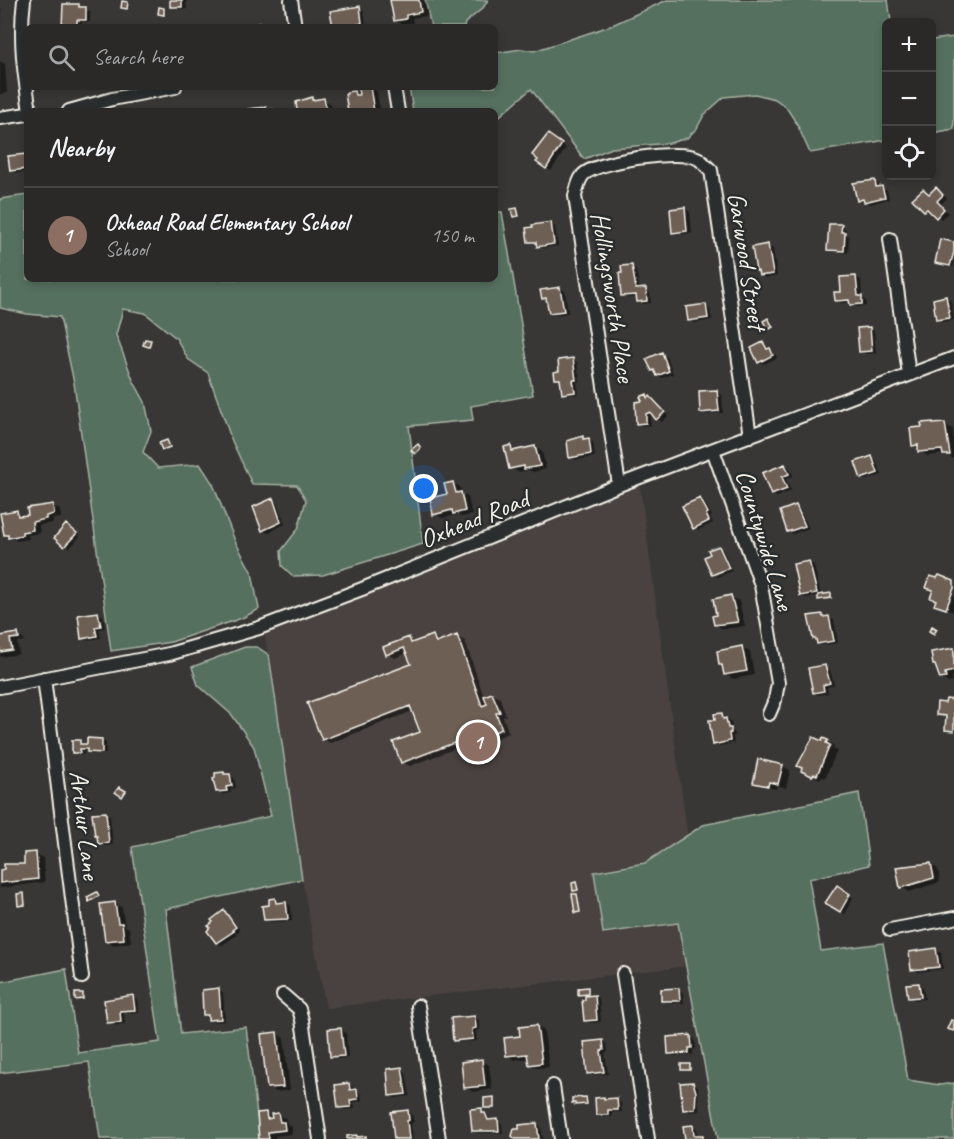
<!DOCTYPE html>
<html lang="en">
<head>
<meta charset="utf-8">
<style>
	body { margin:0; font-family:Caveat,sans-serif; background:#323130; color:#f1f3f6 }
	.controls { position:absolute; right:18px; top:18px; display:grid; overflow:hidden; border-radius:9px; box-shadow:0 3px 9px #0003 }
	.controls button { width:54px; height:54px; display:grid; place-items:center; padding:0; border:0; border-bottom:2px solid #464545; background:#2a2928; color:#f1f3f6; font:30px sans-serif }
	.you { position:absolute; left:424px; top:489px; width:21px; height:21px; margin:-15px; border:4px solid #fff; border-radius:50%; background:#1a73e8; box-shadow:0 0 0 9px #1a73e833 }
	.badge { display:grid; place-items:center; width:39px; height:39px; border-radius:50%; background:#8bbbb9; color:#fff; font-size:20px; font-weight:700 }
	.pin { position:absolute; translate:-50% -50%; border:3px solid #fff; box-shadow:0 2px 6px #0006 }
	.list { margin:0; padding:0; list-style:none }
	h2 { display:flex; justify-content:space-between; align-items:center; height:78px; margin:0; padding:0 24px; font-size:26px }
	h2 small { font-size:20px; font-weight:400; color:#a5a6a8 }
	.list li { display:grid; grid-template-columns:39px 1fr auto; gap:18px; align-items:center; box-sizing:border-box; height:96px; padding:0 24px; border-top:2px solid #464545 }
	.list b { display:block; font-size:22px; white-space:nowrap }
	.list p { margin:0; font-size:20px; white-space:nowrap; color:#a5a6a8 }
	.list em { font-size:20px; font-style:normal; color:#a5a6a8 }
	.icon { flex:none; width:33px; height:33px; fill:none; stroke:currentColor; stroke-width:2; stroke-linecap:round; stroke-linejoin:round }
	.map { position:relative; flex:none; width:954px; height:1139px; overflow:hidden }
	.search { position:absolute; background:#2a2928; box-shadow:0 3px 9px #0003; left:24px; top:24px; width:474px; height:66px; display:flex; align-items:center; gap:15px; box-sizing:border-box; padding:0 21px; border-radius:9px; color:#a5a6a8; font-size:22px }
	.panel { position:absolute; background:#2a2928; box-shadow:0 3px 9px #0003; left:24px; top:108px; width:474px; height:174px; border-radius:9px }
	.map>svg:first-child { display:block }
	.built { fill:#48433f }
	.green { fill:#57705e; stroke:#a6b0a3; stroke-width:1.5 }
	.shadow { fill:#0007 }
	.building { fill:#6e5f55; stroke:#f4f1e8; stroke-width:1.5 }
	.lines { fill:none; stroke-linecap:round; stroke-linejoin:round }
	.minor-casing { stroke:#f4f1e8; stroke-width:16 }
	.minor { stroke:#2a2d2e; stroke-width:12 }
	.labels { text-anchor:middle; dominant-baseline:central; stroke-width:5; stroke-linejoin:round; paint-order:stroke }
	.street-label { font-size:26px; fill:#f4f1e8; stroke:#2a2d2e }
</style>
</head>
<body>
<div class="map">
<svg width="954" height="1139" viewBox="0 0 954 1139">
	<rect width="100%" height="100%" fill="#383736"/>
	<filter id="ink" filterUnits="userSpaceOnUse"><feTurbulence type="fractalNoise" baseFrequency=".0167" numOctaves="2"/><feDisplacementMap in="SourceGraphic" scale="12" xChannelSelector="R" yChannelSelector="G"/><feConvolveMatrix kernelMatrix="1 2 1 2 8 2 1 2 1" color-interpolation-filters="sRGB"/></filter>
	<g filter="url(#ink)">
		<!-- built -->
		<path class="built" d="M 639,478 L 705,964 L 326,1008 L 302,879 L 264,629 Z"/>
		<!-- green -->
		<path class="green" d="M 425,0 L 488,0 L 483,8 L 465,23 L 464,27 L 431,27 Z
			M 667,0 L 888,0 L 891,22 L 886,22 L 886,140 L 810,153 L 797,124 L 786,107 L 775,99 L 755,94 L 724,97 L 704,115 L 697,128 L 687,138 L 670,143 L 612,148 L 584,159 L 531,89 L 495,120 L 495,111 L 413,111 L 409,87 L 495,87 L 495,53 L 522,49 L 534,51 L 610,26 Z
			M 954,37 L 954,129 L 932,133 L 932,40 Z
			M 27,195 L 27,279 L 495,279 L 495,212 L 502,212 L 533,395 L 471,406 L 473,420 L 409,426 L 423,544 L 323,575 L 293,576 L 282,566 L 281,551 L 298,529 L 306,500 L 297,485 L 252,484 L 232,441 L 208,373 L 188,359 L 176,338 L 145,313 L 123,309 L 116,335 L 133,380 L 145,402 L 151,431 L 143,452 L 158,468 L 200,464 L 213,484 L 235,541 L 252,573 L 259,609 L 242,618 L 171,642 L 111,651 L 74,383 L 60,317 L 27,314 L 0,308 L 0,199 Z
			M 245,647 L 257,647 L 269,655 L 302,879 L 166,909 L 181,1034 L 246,1027 L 260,1139 L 100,1139 L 89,1062 L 0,1073 L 0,982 L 66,969 L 78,1053 L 160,1042 L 132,847 L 271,816 L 254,747 L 232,715 L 198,685 L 192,667 Z
			M 859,793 L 869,865 L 809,879 L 821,951 L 883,943 L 908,1080 L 940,1085 L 954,1083 L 954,1139 L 718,1139 L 678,923 L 603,933 L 594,872 L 645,863 L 703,825 Z"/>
		<!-- shadow -->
		<path class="shadow" d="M 172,0 L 186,0 L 187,9 L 177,9 L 172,6 Z
			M 392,0 L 425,0 L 428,16 L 412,18 L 413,23 L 402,24 L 395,20 Z
			M 78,6 L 90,12 L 90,22 L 82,22 L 81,27 L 64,27 Z
			M 359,8 L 364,11 L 366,25 L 360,27 L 335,27 Z
			M 0,9 L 2,10 L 0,34 Z
			M 0,61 L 5,64 L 7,93 L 0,94 Z
			M 370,87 L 377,92 L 380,111 L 349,111 L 354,92 L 360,96 Z
			M 312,99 L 315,101 L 324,100 L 331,104 L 333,111 L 298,111 Z
			M 553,138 L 566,148 L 551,171 L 538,162 Z
			M 27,155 L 27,172 L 16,173 L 11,170 Z
			M 875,182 L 879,184 L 880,188 L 887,190 L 889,199 L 870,204 L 858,200 Z
			M 936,189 L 947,198 L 940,205 L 948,213 L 941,219 L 932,211 L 930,213 L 925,210 L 924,190 L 930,195 Z
			M 685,209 L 690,212 L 692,233 L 678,234 L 674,232 Z
			M 550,224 L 555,227 L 558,246 L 543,248 L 538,244 L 529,242 L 536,228 Z
			M 841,226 L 846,229 L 845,234 L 849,236 L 848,253 L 833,252 L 828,249 Z
			M 954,244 L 954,267 L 937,262 Z
			M 768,246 L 773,249 L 777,276 L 765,278 L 761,276 Z
			M 631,267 L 636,270 L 640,291 L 645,290 L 650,293 L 651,303 L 643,304 L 639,301 L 638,297 L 627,298 L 622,295 Z
			M 856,278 L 861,280 L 862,298 L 866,301 L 866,306 L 856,307 L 851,302 L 841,303 L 836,300 Z
			M 560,288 L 565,291 L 568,313 L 555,315 L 550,312 L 547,300 L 543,298 Z
			M 946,298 L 951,301 L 954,320 L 942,322 L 938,319 Z
			M 705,306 L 710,309 L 712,320 L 694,323 L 690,320 Z
			M 870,328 L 874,331 L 876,353 L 865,354 L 861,351 Z
			M 763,344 L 774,352 L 777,358 L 764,364 L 759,362 Z
			M 662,354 L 667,357 L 673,374 L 662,378 L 653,370 Z
			M 573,359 L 577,362 L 580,382 L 577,382 L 579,394 L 568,395 L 563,393 L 561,381 L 557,378 Z
			M 717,392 L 722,395 L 723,413 L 706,414 L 701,412 Z
			M 647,396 L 655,401 L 668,416 L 662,422 L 653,415 L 650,417 L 651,425 L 642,426 L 637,423 Z
			M 945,425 L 953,429 L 954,459 L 944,454 L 927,456 L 913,445 Z
			M 583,438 L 593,442 L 595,457 L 575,460 L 571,457 Z
			M 511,447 L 518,451 L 535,447 L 542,452 L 546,469 L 533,472 L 529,470 L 518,472 L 511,468 Z
			M 872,458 L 876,461 L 882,475 L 866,480 L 862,478 Z
			M 785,465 L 790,468 L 793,476 L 786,479 L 791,491 L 777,497 L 773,494 Z
			M 453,483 L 460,487 L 462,494 L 468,497 L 472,515 L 462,517 L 457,515 L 442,518 L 435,514 L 449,495 Z
			M 273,500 L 277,503 L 285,524 L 268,533 L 263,530 Z
			M 700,500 L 705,503 L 712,516 L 710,517 L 713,523 L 698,530 L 694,527 Z
			M 53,506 L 60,510 L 61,518 L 53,519 L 53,523 L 39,525 L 40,533 L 28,535 L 29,539 L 17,541 L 5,534 L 17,512 L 24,517 Z
			M 796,507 L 800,510 L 809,528 L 793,534 L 788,531 Z
			M 71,528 L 80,536 L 70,548 L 56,537 Z
			M 719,547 L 723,550 L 730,566 L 714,573 L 714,575 L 712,555 Z
			M 809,563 L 814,565 L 821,596 L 830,595 L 832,598 L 822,600 L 819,595 L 806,598 L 801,595 Z
			M 731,569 L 732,571 L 718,577 L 715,576 Z
			M 937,580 L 954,582 L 954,612 L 936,604 L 937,600 L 934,591 L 928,587 Z
			M 731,597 L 739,601 L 745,626 L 723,629 L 715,624 Z
			M 98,613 L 103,616 L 105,628 L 99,629 L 101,638 L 87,640 L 82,638 Z
			M 822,615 L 834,620 L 838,643 L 823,645 L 818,643 Z
			M 18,635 L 25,641 L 17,642 L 19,654 L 0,657 L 0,638 Z
			M 433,637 L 441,643 L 457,637 L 465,641 L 484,697 L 492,694 L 500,698 L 506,716 L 503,717 L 509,733 L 464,751 L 459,747 L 410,766 L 402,762 L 422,733 L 413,711 L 330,743 L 323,739 L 412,665 L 408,653 L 395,658 L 387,654 L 409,639 L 416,643 Z
			M 742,648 L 750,652 L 754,675 L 733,679 L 725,674 L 723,666 L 720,664 Z
			M 954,650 L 954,676 L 952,677 L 953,682 L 948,683 L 941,678 Z
			M 825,667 L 830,670 L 834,685 L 827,687 L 828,693 L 819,695 L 814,692 Z
			M 722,714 L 731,722 L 732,730 L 736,735 L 733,736 L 734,743 L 719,746 L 714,744 L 717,721 Z
			M 102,740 L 106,743 L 106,754 L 93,754 L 88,751 L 84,751 L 84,755 L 73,752 L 80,742 L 86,745 Z
			M 827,741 L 834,746 L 833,749 L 837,751 L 825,778 L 823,777 L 820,779 L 803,770 L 822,743 Z
			M 782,766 L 790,770 L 786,788 L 777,785 L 776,789 L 762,786 L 755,782 Z
			M 224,773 L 234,778 L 236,788 L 230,789 L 231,793 L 222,794 L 218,791 Z
			M 105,813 L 110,816 L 113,845 L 104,846 L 99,843 Z
			M 35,854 L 43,858 L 45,882 L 0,888 L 0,871 L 26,866 Z
			M 930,864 L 938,869 L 940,882 L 909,892 L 902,887 Z
			M 837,887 L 853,898 L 845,914 L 827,902 Z
			M 275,900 L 280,904 L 286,903 L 291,906 L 292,921 L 270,922 L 265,919 Z
			M 115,903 L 122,908 L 125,926 L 129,928 L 131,942 L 114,945 L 106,940 Z
			M 224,912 L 228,915 L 240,930 L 235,934 L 237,935 L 222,945 L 217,942 L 209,931 Z
			M 936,950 L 941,953 L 943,969 L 918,972 L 913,969 Z
			M 918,984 L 923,987 L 925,999 L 914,1000 L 910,997 Z
			M 588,989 L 590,997 L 595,996 L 599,999 L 601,1022 L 590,1023 L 585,1020 L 586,995 L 580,994 Z
			M 218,990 L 223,992 L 225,1021 L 214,1022 L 204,1014 Z
			M 679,990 L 683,993 L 684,1003 L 667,1003 L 663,1000 Z
			M 133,997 L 137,1000 L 139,1012 L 124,1013 L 125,1024 L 113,1025 L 108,1022 Z
			M 474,1017 L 479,1020 L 480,1030 L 476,1031 L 477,1041 L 459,1042 L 455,1040 Z
			M 537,1026 L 544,1031 L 549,1067 L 538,1068 L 530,1064 L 529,1058 L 515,1060 L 508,1056 L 522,1038 Z
			M 341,1030 L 346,1033 L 348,1058 L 337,1059 L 332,1056 Z
			M 277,1034 L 284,1038 L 290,1090 L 276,1092 L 269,1087 Z
			M 690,1037 L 695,1040 L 696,1049 L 693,1050 L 693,1055 L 674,1056 L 670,1053 Z
			M 603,1041 L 607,1044 L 608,1052 L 605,1053 L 608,1074 L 593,1075 L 589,1073 Z
			M 482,1061 L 489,1065 L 492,1089 L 473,1092 L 465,1087 Z
			M 402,1069 L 406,1072 L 410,1096 L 395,1098 L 390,1095 Z
			M 693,1084 L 698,1086 L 699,1111 L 689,1112 L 684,1109 Z
			M 348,1085 L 353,1087 L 353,1091 L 361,1093 L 362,1101 L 354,1102 L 355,1109 L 344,1110 L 340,1107 Z
			M 617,1100 L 621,1103 L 622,1112 L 612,1112 L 612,1117 L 602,1117 L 598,1115 Z
			M 481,1110 L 486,1113 L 491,1121 L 497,1121 L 502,1124 L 503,1133 L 478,1133 L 473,1130 Z
			M 408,1112 L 412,1114 L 414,1122 L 411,1123 L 413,1139 L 396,1139 Z
			M 266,1114 L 273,1118 L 278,1115 L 286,1119 L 287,1124 L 292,1127 L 292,1134 L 275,1136 L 276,1139 L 261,1139 Z
			M 537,1124 L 541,1127 L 543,1139 L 517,1139 L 521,1130 Z
			M 693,1126 L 697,1129 L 698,1137 L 702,1136 L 707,1139 L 686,1139 Z"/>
		<!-- building -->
		<path class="building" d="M 170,0 L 182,0 L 182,7 L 170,7 Z
			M 390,0 L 419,0 L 421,12 L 406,15 L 406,19 L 394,21 Z
			M 122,1 L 128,2 L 127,9 L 121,8 Z
			M 63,4 L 79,4 L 79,7 L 86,7 L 86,20 L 77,20 L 77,27 L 62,27 Z
			M 360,6 L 362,23 L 349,27 L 333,27 L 330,11 Z
			M 159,7 L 164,8 L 164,15 L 158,14 Z
			M 260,23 L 260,27 L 243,27 L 242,26 Z
			M 370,87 L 374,111 L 348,111 L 345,94 L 347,94 L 347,92 L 354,91 L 355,95 L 359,95 L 358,88 Z
			M 312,97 L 312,100 L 324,98 L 327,111 L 297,111 L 296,102 Z
			M 266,107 L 266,110 L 273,109 L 273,111 L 249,111 L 248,109 Z
			M 548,134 L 562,144 L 546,169 L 536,162 L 538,160 L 532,155 Z
			M 27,154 L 27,169 L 10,171 L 8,156 Z
			M 875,180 L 876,187 L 882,186 L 885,197 L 864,202 L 863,199 L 857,201 L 853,183 Z
			M 936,187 L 943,195 L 937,201 L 944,209 L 936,218 L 927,209 L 924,211 L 912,199 L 923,189 L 929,194 Z
			M 685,207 L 687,231 L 672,233 L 670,209 Z
			M 517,208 L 519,216 L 513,217 L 511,209 Z
			M 551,222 L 554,244 L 537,247 L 536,242 L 528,242 L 526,228 L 533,227 L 532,225 Z
			M 829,224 L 842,224 L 841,232 L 845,232 L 844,251 L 827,250 Z
			M 940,239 L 954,242 L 954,252 L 950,266 L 935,263 Z
			M 768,244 L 773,274 L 759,276 L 758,271 L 756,271 L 752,247 Z
			M 632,265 L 636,289 L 646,288 L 647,301 L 637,302 L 636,295 L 621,296 L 619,273 L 622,273 L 621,266 Z
			M 856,276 L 858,296 L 862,296 L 862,304 L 850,305 L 849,300 L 835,301 L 834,292 L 841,292 L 840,277 Z
			M 560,287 L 564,311 L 549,313 L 546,298 L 542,299 L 540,290 Z
			M 946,296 L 950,318 L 936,320 L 933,299 Z
			M 706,304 L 708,318 L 688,321 L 686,307 Z
			M 768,318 L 773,327 L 768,330 L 763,321 Z
			M 870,327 L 872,351 L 859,352 L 857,328 Z
			M 145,339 L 151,340 L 149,347 L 143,345 Z
			M 763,342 L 767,349 L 770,348 L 773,355 L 758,363 L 751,348 Z
			M 662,352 L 669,371 L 657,376 L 654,370 L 652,371 L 646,359 Z
			M 573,358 L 576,380 L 573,380 L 575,392 L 562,394 L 560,379 L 555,379 L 554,372 L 559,371 L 558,360 Z
			M 717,390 L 719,411 L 700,413 L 699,391 Z
			M 647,394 L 648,398 L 650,396 L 665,412 L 656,420 L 650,412 L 646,414 L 646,423 L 636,424 L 635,402 L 642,401 L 640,397 Z
			M 933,422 L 933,424 L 945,423 L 950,455 L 943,455 L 942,450 L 918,452 L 918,445 L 912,446 L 910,428 L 922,427 L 921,423 Z
			M 583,436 L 583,439 L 589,438 L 591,454 L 569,458 L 567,441 Z
			M 167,440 L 170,447 L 162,450 L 159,443 Z
			M 418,444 L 421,448 L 415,454 L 411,450 Z
			M 511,445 L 512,451 L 535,446 L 540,466 L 524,469 L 524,466 L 509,469 L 504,447 Z
			M 872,456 L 878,473 L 861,479 L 855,462 Z
			M 785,464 L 789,474 L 782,477 L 787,489 L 771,495 L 762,473 Z
			M 453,482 L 456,493 L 461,492 L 465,511 L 453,514 L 452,510 L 433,515 L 430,498 L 447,494 L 444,484 Z
			M 273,498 L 281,522 L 262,531 L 253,507 Z
			M 700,498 L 708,513 L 706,514 L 709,521 L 693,529 L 682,506 Z
			M 53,504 L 54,514 L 46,516 L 46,519 L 32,522 L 33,530 L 22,532 L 22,535 L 8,538 L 8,535 L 4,535 L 0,513 L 17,510 L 18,516 L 28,515 L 27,508 Z
			M 796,505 L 805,526 L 787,532 L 780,511 Z
			M 66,524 L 77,533 L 64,547 L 54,538 Z
			M 719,546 L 729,568 L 712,575 L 704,557 L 710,554 L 708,550 Z
			M 809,561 L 817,593 L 800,596 L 793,564 Z
			M 939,575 L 954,581 L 954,588 L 946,609 L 934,605 L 936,600 L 930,598 L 933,590 L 926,588 L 930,576 L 937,578 Z
			M 831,593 L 831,598 L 818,600 L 818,595 Z
			M 731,595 L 738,622 L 714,625 L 712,616 L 716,615 L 713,599 Z
			M 98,612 L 101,626 L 95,627 L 97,636 L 81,639 L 78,615 Z
			M 822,614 L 823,617 L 829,616 L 834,641 L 817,644 L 816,639 L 813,639 L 808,616 Z
			M 932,626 L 937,629 L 934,634 L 929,631 Z
			M 18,633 L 19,638 L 10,639 L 12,650 L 0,652 L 0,636 Z
			M 433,635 L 436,643 L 457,635 L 482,706 L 487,704 L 484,696 L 492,693 L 500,712 L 496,713 L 502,729 L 456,747 L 454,743 L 401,763 L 393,742 L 420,732 L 410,706 L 322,740 L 307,703 L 411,664 L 404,648 L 386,655 L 383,647 L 409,637 L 411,643 Z
			M 742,646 L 747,671 L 724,675 L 722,665 L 719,665 L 717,651 Z
			M 954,648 L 954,671 L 945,673 L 946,678 L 940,679 L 935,665 L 933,665 L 931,652 Z
			M 825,665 L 830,683 L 823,685 L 824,691 L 813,693 L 808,668 Z
			M 946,699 L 954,700 L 954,731 L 945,730 L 946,716 L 936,715 L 937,702 L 945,703 Z
			M 722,713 L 723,719 L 726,718 L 728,728 L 731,728 L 731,733 L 729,733 L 730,741 L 713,745 L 709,720 L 715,720 L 714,714 Z
			M 813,737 L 822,741 L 823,738 L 828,740 L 826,743 L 830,745 L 817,775 L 814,774 L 812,776 L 801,771 L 802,768 L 797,766 Z
			M 87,738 L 102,739 L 102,753 L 87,752 L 87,749 L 80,749 L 80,753 L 72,753 L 72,740 L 80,740 L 80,744 L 87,744 Z
			M 758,759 L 783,765 L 778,784 L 769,782 L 768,786 L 753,783 Z
			M 224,772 L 224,774 L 230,774 L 232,786 L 226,787 L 227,791 L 216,792 L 213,779 L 215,778 L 215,773 Z
			M 119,787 L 126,791 L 122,797 L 115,792 Z
			M 106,812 L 109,843 L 98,844 L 97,836 L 95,836 L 92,813 Z
			M 36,852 L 38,879 L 0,883 L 0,870 L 4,869 L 4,864 L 24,864 L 24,853 Z
			M 931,863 L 934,878 L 900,888 L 896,867 Z
			M 576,882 L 578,890 L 573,891 L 572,883 Z
			M 837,885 L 850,894 L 840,912 L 825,903 Z
			M 97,892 L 99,896 L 89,902 L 87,897 Z
			M 24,893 L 25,905 L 18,906 L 17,894 Z
			M 572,894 L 577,894 L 580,912 L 575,913 Z
			M 275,898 L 276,903 L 286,902 L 288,919 L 264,920 L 262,906 L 269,905 L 269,899 Z
			M 115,902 L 118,923 L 122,923 L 124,939 L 105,941 L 100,904 Z
			M 224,910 L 236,927 L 232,930 L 234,931 L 216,943 L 207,931 L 210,927 L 208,926 L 213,922 L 211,920 Z
			M 936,948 L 939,967 L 911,970 L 909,952 Z
			M 919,983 L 921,997 L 908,998 L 906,984 Z
			M 588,987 L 588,994 L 578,995 L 578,988 Z
			M 219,988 L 221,1019 L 208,1020 L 208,1015 L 203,1015 L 202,990 Z
			M 679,988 L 680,1001 L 661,1001 L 661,989 Z
			M 75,993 L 83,993 L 83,999 L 75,1000 Z
			M 133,995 L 135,1010 L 120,1011 L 121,1022 L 107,1023 L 104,1000 Z
			M 595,995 L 597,1020 L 584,1021 L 582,1000 L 585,1000 L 585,996 Z
			M 475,1016 L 476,1028 L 472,1029 L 473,1039 L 453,1041 L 451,1018 Z
			M 951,1020 L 954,1021 L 954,1031 L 947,1029 Z
			M 537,1025 L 542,1063 L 529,1065 L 527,1054 L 506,1056 L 504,1038 L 520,1036 L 519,1027 Z
			M 341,1028 L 344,1056 L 330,1057 L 328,1029 Z
			M 277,1032 L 283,1087 L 267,1088 L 261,1034 Z
			M 691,1035 L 692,1048 L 689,1048 L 689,1053 L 668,1054 L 667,1037 Z
			M 603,1040 L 604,1050 L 601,1051 L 604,1072 L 587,1074 L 584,1042 Z
			M 482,1059 L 485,1086 L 464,1088 L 461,1062 Z
			M 681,1064 L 690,1064 L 690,1070 L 681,1070 Z
			M 402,1067 L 406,1094 L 389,1096 L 387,1069 Z
			M 693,1082 L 696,1092 L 695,1109 L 683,1110 L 680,1083 Z
			M 349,1083 L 350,1090 L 357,1089 L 358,1099 L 350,1100 L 351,1107 L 338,1108 L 335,1085 Z
			M 494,1097 L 494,1108 L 484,1108 L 484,1098 Z
			M 586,1097 L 587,1104 L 575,1105 L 575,1103 L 572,1103 L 572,1098 Z
			M 604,1097 L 604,1099 L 617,1098 L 618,1110 L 608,1110 L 608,1115 L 596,1115 L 595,1098 Z
			M 482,1108 L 482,1113 L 485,1113 L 488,1120 L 498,1119 L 499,1131 L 472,1131 L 470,1109 Z
			M 408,1110 L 409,1120 L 407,1121 L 409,1139 L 394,1139 L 391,1112 Z
			M 266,1112 L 267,1119 L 272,1118 L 271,1114 L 278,1113 L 280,1122 L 284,1122 L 285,1130 L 268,1132 L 269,1139 L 259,1139 L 257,1113 Z
			M 537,1123 L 539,1139 L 515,1139 L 512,1136 L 514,1129 L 519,1129 L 519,1125 Z
			M 693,1125 L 694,1135 L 703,1135 L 703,1139 L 685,1139 L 683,1126 Z
			M 357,1135 L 357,1137 L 366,1136 L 366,1139 L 347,1139 L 347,1136 Z"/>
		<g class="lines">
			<defs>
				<path id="minor" d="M 24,0 C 19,38 24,73 30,111
					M 291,0 L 295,27
					M 394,87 L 398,111
					M 69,111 L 112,99 L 175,87
					M 0,118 L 27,114
					M 890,239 L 909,374
					M 713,450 L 761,585 L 778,683 L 775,700 L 769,714
					M 619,485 L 575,196 C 577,189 578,181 583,175 C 596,161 680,149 697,158 C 702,160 706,167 711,170 L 750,436
					M 44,678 L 82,977
					M 0,687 L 169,654 L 259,628 L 362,589 L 619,485 L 954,358
					M 890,930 L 954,918
					M 623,974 L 648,1139
					M 283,995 L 299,1009 L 302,1020 L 320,1139
					M 418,1006 L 439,1139
					M 553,1086 L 561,1139"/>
			</defs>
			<!-- minor casing -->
			<use href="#minor" class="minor-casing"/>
			<!-- minor -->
			<use href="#minor" class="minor"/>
		</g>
	</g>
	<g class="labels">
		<!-- street labels -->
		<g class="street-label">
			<text transform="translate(747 261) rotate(81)">Garwood Street</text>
			<text transform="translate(613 297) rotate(81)">Hollingsworth Place</text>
			<text transform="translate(474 519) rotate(-22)">Oxhead Road</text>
			<text transform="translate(765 540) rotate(73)">Countywide Lane</text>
			<text transform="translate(85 825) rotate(83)">Arthur Lane</text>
		</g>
	</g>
</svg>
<div class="controls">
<button>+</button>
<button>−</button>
<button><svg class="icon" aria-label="locate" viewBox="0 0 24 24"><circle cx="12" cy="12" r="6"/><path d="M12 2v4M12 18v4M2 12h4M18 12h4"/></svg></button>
</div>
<div class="you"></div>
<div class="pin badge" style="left:478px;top:742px;background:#8d6e63">1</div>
<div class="search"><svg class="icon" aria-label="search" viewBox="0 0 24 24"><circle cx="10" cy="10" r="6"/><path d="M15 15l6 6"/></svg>Search here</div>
<section class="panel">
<h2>Nearby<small></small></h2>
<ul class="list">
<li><span class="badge" style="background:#8d6e63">1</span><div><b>Oxhead Road Elementary School</b><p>School</p></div><em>150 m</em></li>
</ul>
</section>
</div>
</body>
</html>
